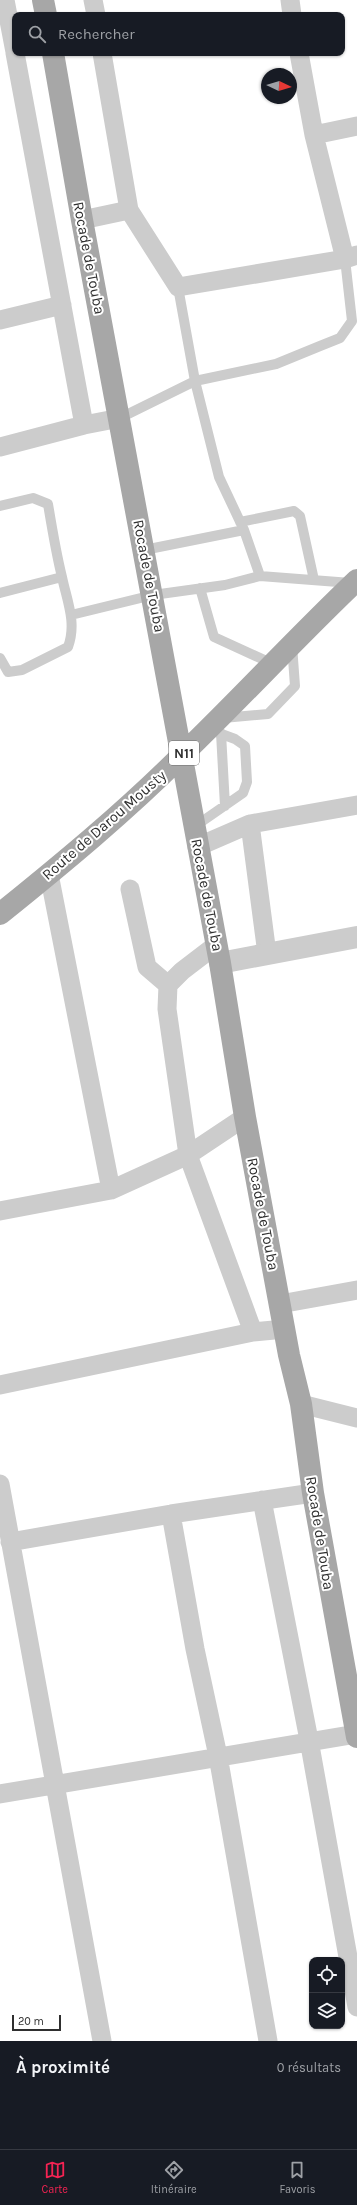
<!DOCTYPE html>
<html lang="fr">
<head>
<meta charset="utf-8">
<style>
	body { margin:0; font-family:Karla,sans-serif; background:#20242c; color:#f1f3f6 }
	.controls { position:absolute; right:12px; bottom:12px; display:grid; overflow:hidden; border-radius:8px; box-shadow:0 1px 3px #0004 }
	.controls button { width:36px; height:36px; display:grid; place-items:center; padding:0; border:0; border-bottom:1px solid #363941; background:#171b24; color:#f1f3f6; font:20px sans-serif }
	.compass { position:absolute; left:261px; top:68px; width:36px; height:36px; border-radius:50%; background:#171b24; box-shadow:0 1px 3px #0004; rotate:94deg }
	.scale { position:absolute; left:12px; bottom:10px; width:49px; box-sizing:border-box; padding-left:4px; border:2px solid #2f2f2f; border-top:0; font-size:11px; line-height:14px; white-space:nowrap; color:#2f2f2f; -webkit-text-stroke:3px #fff; paint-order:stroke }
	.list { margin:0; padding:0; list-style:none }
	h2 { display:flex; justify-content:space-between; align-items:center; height:52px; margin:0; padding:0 16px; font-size:17px }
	h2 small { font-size:13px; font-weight:400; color:#9ea1a6 }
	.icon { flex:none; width:22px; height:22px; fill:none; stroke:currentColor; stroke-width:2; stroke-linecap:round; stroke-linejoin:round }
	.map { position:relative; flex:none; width:357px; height:2041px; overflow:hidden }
	.search { position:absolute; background:#171b24; box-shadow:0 1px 3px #0004; left:12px; right:12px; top:12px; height:44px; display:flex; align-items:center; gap:10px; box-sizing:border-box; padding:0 14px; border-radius:8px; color:#9ea1a6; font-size:15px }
	.sheet { height:108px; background:#171b24 }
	nav { display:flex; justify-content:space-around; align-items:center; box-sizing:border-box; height:56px; border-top:1px solid #363941; background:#171b24; font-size:11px; color:#9ea1a6 }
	nav a { display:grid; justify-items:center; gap:2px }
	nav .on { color:#f52353 }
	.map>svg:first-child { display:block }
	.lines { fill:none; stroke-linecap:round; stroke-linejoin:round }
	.service { stroke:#ccc; stroke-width:10 }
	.minor { stroke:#ccc; stroke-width:19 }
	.tertiary { stroke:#ccc; stroke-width:22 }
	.primary { stroke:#a7a7a7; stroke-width:22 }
	.labels { text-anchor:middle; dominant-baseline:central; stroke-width:4; stroke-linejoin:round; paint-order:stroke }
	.shield { fill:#fff; stroke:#6d6d6d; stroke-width:1 }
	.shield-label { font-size:14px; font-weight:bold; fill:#2f2f2f }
	.street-label { font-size:15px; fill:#2f2f2f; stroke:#fff }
</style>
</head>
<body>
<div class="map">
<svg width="357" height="2041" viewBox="0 0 357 2041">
	<rect width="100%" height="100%" fill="#fff"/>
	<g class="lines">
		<!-- service -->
		<path class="service" d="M 120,418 L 195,381 L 276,364 L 320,346 L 340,338 L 352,321 L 345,259
			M 0,506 L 33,498 L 48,504 C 52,528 56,553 62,577 C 67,601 77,623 68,647 L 22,670 L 8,672 L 0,658
			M 240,522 L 294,511 L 300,516 L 314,580
			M 144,550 L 244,530
			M 260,576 L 351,583
			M 200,588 L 214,637 L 271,663
			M 0,593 L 62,577
			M 71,615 L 153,595 L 225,585 L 260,576 L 244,530 L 219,477 L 195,381 L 178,287
			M 223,718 L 268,714 L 295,686 L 292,645
			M 221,733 L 225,806
			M 194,827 L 243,793 L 247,782 L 245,746 L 235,739 L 208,729"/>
		<!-- minor -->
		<path class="minor" d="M 5,0 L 15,52
			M 93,0 L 96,15
			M 290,0 L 292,15
			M 15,53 L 84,425
			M 102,53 L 129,210
			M 299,53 L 314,135 L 345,259
			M 314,135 L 357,126
			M 82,220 L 129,210 L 178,287 L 345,259 L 357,255
			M 0,320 L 62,305
			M 0,447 L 84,425 L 120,418
			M 250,824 L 267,954
			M 197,847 L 250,824 L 357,805
			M 49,874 L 111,1190
			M 130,889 L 147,967 L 168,985
			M 216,945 L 182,971 L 168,985 L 167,1009 L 188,1155 L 253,1332
			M 0,1211 L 111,1190 L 188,1155 L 245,1117
			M 280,1304 L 357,1290
			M 0,1385 L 253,1332 L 285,1329
			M 301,1404 L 357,1418
			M 0,1484 L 102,2041
			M 262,1500 L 309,1740 L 357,2007
			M 171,1514 L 195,1649 L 218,1756 L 268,2041
			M 10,1542 L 171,1514 L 313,1493
			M 0,1794 L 356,1734"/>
		<!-- tertiary -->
		<path class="tertiary" d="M 220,963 L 357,937"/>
		<!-- primary -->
		<path class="primary" d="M 43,0 L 46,15
			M 53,53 L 82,220 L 220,963 L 245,1117 L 289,1355 L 301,1404 L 313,1493 L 357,1737
			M 0,914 C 62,864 125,812 182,755 C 241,698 297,637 357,580"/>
	</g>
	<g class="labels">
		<!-- shield labels -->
		<rect class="shield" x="169" y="741" width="30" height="24" rx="3"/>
		<g class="shield-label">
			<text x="184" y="753">N11</text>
		</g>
		<!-- street labels -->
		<g class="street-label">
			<text transform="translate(89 258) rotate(79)">Rocade de Touba</text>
			<text transform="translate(149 576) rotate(79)">Rocade de Touba</text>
			<text transform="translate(104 825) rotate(-41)">Route de Darou Mousty</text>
			<text transform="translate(207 895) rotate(79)">Rocade de Touba</text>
			<text transform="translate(263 1214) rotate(79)">Rocade de Touba</text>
			<text transform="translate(320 1533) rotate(81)">Rocade de Touba</text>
		</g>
	</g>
</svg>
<div class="controls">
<button><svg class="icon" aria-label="locate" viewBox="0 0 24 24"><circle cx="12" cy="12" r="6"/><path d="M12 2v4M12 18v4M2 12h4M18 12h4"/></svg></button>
<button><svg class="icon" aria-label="layers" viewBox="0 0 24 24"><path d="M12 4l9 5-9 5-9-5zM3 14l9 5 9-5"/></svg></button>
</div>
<svg class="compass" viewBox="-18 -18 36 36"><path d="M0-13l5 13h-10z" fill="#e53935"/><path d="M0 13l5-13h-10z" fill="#9ea1a6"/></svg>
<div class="scale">20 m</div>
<div class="search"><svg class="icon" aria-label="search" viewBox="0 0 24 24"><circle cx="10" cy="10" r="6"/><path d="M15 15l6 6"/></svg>Rechercher</div>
</div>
<section class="sheet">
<h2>À proximité<small>0 résultats</small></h2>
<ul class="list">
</ul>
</section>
<nav>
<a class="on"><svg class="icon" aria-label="map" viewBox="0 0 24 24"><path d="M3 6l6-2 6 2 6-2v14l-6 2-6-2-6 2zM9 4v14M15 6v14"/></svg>Carte</a>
<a><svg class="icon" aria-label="directions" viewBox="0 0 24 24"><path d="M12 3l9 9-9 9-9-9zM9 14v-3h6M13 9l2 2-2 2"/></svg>Itinéraire</a>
<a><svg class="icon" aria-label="saved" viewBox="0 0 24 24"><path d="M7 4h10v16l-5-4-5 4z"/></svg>Favoris</a>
</nav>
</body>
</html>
